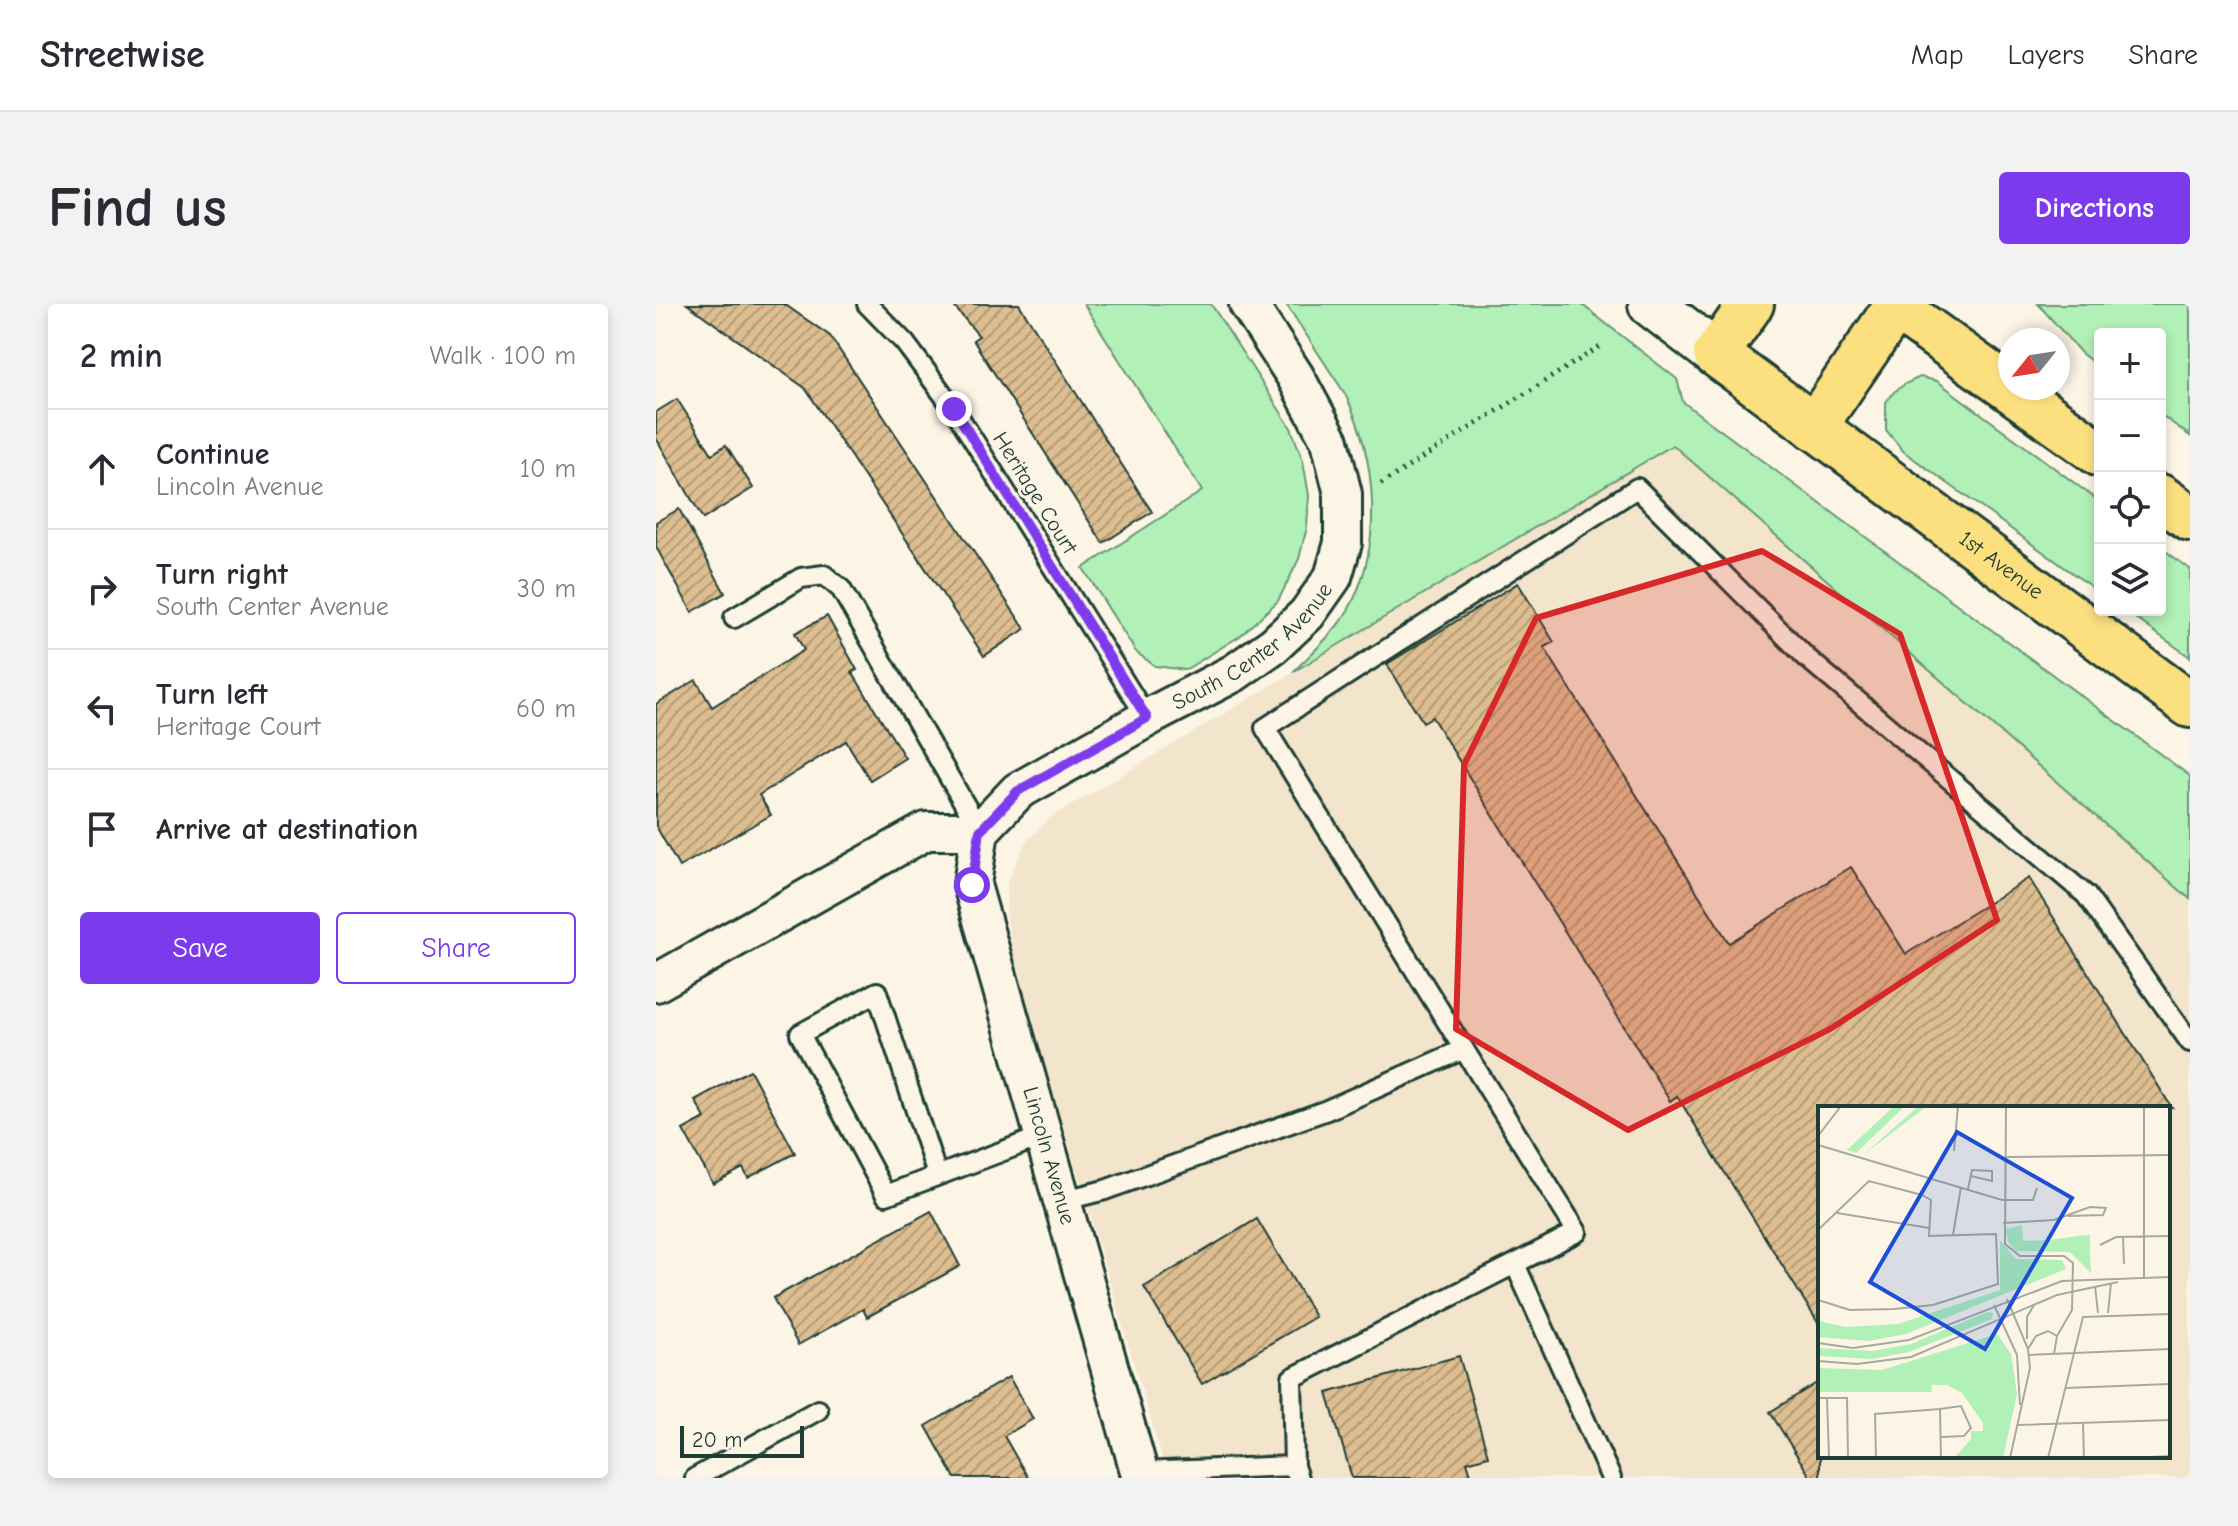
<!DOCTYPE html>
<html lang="en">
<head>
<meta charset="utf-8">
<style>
	body { margin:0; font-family:"Comic Neue",sans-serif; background:#f2f2f3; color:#2b2b33 }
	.controls { position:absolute; right:24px; top:24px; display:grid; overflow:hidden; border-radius:8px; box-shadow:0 4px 12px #0003 }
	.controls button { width:72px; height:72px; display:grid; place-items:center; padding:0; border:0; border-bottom:2px solid #e1e1e2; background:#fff; color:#2b2b33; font:40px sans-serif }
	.compass { position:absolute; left:1342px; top:24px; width:72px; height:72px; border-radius:50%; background:#fff; box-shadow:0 4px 12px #0003; rotate:240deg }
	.scale { position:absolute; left:24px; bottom:20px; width:124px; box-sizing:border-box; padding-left:8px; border:4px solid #1f3d34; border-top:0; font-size:22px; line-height:28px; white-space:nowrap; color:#1f3d34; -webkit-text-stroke:6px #fcf5e5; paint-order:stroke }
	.stop { position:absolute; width:24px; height:24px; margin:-18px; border:6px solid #7c3aed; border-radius:50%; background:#fff }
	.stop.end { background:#7c3aed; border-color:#fff; box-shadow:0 2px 8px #0008 }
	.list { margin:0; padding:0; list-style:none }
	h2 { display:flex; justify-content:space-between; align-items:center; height:104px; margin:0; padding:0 32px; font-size:34px }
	h2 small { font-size:26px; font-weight:400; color:#7c7c81 }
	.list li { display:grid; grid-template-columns:52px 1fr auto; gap:24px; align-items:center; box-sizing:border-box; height:120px; padding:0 32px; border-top:2px solid #e1e1e2 }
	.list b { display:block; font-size:30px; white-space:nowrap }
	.list p { margin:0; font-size:26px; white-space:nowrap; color:#7c7c81 }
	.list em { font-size:26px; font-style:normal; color:#7c7c81 }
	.actions { display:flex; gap:16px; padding:24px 32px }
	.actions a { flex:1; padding:18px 0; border:2px solid #7c3aed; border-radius:8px; text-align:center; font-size:28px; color:#7c3aed }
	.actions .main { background:#7c3aed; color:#fff }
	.icon { flex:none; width:44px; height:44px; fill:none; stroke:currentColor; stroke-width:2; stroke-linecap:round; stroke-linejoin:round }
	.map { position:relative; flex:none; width:1534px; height:1174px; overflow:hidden; border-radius:8px }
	header { display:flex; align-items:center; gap:48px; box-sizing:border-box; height:112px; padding:0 40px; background:#fff; border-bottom:2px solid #e1e1e2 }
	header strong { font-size:38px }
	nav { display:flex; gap:44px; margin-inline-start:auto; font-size:28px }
	.intro { display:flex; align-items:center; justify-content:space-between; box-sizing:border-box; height:192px; padding:0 48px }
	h1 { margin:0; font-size:56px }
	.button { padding:20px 36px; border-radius:8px; background:#7c3aed; color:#fff; font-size:28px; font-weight:700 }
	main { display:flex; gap:48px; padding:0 48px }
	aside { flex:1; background:#fff; border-radius:8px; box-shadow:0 4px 12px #0003 }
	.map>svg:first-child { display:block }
	.built { fill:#f3e4cc; fill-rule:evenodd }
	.grass { fill:#b1f0b7; stroke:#689676; stroke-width:2 }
	.building { fill:url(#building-hatch); stroke:#1f3d34; stroke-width:2 }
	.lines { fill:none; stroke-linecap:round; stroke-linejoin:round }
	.service-casing { stroke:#1f3d34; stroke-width:24 }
	.minor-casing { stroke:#1f3d34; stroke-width:42 }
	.secondary-casing { stroke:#1f3d34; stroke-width:50 }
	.primary-casing { stroke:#1f3d34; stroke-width:50 }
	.path { stroke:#1f3d34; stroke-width:5; stroke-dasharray:2 6; stroke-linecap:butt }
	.service { stroke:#fcf5e5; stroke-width:18 }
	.minor { stroke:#fcf5e5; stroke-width:36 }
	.secondary { stroke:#fcf5e5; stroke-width:44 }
	.primary { stroke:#fce080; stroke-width:44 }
	.route { stroke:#7c3aed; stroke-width:10 }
	.marked { fill:#d62828; fill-opacity:0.2; stroke:#d62828; stroke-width:6; stroke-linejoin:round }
	.labels { text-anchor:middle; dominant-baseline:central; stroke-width:6; stroke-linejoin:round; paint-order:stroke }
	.street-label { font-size:22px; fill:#1f3d34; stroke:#fcf5e5 }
	.inset-road { fill:none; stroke:#a4ab9e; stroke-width:2 }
	.view { fill:#1d4ed8; fill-opacity:0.15; stroke:#1d4ed8; stroke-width:4 }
	.inset-edge { fill:none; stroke:#1f3d34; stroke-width:4 }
</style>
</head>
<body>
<header>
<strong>Streetwise</strong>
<nav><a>Map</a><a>Layers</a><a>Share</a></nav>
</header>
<div class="intro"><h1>Find us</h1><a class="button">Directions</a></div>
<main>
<aside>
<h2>2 min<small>Walk · 100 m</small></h2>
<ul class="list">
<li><svg class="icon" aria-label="ahead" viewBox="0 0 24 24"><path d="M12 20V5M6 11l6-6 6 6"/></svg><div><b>Continue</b><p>Lincoln Avenue</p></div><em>10 m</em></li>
<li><svg class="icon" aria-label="right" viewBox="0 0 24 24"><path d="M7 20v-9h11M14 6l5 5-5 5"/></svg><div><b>Turn right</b><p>South Center Avenue</p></div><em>30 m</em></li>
<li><svg class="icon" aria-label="left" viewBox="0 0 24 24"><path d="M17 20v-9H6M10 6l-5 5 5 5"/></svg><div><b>Turn left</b><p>Heritage Court</p></div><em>60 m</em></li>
<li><svg class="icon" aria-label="arrive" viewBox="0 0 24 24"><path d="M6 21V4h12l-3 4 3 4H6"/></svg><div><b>Arrive at destination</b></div></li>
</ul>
<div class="actions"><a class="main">Save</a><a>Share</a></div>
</aside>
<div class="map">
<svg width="1534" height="1174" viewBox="0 0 1534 1174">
	<defs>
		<pattern id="building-hatch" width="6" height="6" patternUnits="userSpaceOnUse" patternTransform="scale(2)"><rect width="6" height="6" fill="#debe91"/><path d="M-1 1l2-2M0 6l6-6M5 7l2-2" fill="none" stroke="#b39c77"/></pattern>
	</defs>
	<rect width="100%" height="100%" fill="#fcf5e5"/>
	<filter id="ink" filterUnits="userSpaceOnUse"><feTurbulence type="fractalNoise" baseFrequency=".0125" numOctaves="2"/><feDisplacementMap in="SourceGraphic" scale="16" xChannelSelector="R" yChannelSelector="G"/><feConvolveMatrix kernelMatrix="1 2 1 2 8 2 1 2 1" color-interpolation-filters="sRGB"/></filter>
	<g filter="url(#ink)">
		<!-- built -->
		<path class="built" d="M 1017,141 L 1534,595 L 1534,1174 L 512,1174 L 360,663 L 350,612 L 351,578 L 371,537 L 394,514 ZM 1164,804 L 1512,804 L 1512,1152 L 1164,1152 Z"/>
		<!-- grass -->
		<path class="grass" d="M 428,0 L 555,0 L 635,124 L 647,157 L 653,191 L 651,223 L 643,255 L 622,297 L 584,332 L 529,366 L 499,362 L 480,348 L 427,264 L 546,187 Z
			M 630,0 L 925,0 L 1021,75 L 1027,98 L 1048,114 L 1534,472 L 1534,595 L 1017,141 L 637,368 C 658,347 683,325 696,299 C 727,236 720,154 690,92 C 684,81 676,71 670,61 C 657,41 643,20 630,0 Z
			M 1382,0 L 1534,0 L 1534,132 L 1504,110 L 1504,30 L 1444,30 L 1444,64 L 1425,49 Z
			M 1264,73 L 1281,77 L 1444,198 L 1444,289 L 1247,147 L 1230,126 L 1230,98 L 1238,88 L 1249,80 Z
			M 1504,243 L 1534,265 L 1534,353 L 1468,306 L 1504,306 Z"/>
		<!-- building -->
		<path class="building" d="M 31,0 L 128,0 L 174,32 L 369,325 L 328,352 L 149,84 Z
			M 296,0 L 363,0 L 496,208 L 447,239 L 317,36 L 323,32 Z
			M 21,95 L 56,150 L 70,141 L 97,184 L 47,215 L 0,134 L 0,108 Z
			M 23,205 L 69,289 L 36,308 L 0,243 L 0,218 Z
			M 862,279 L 898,338 L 888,343 L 1073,639 L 1195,563 L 1250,650 L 1373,574 L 1516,804 L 1164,804 L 1164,1022 L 1021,792 L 1014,797 L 776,413 L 767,418 L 731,360 Z
			M 171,312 L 201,366 L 196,368 L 249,454 L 214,476 L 190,437 L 103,491 L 115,511 L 23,563 L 0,522 L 0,400 L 40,376 L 56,403 L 148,346 L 139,329 Z
			M 94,766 L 139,849 L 92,874 L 87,864 L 57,880 L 27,826 L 49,814 L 39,796 Z
			M 275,907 L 304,962 L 211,1013 L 207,1005 L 142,1041 L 117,994 Z
			M 601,915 L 659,1013 L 546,1080 L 488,983 Z
			M 803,1052 L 832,1152 L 811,1158 L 816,1174 L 696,1174 L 671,1089 Z
			M 353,1073 L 377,1115 L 348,1132 L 372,1174 L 299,1174 L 270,1122 Z
			M 1164,1077 L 1164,1174 L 1155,1174 L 1114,1108 Z"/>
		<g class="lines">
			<defs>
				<path id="service" d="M 211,0 L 249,39 L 298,105 L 491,414
					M 78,314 L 145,274 L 168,271 L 185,285 L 324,527
					M 281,871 L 221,688 L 144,730 L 230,891 L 387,832
					M 405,897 L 449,886 L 671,806 L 808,745
					M 859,960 L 955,1174
					M 483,1168 L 638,1162
					M 39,1174 L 162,1106
					M 642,1174 L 638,1162 L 636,1074 L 921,928 L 609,424 L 981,184 L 1151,354 L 1430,591 L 1534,738"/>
				<g id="minor">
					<path id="s1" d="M 324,527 L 316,581 L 485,1174"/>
					<path id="s2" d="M 0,679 L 270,527 L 324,527 L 362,487 L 497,411 L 578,369 L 618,341 L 651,310 L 677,273 L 687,239 L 687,190 L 674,137 L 639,72 L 592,0"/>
				</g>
				<path id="secondary" d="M 995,0 L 1060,50"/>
				<g id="primary">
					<path id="s3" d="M 1095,0 L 1060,50 L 1534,401"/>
					<path d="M 1240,3 L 1444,150"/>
					<path d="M 1158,123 L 1242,0"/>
					<path d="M 1504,193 L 1534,214"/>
				</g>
			</defs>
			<!-- service casing -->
			<use href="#service" class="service-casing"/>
			<!-- minor casing -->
			<use href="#minor" class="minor-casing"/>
			<!-- secondary casing -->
			<use href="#secondary" class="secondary-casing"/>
			<!-- primary casing -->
			<use href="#primary" class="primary-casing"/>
			<!-- path -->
			<path class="path" d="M 725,180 L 948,40"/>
			<!-- service -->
			<use href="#service" class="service"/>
			<!-- minor -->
			<use href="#minor" class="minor"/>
			<!-- secondary -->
			<use href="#secondary" class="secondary"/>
			<!-- primary -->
			<use href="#primary" class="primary"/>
		</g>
	</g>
	<g class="lines" filter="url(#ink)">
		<!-- route -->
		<path class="route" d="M 298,105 L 491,414 L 362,487 L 324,527 L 316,581"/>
	</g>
	<!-- marked area -->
	<path class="marked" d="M 1106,247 L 1244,330 L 1341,616 L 1174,725 L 972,826 L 800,725 L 808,461 L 880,314 Z"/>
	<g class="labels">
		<!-- street labels -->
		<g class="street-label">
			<text transform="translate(379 189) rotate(58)">Heritage Court</text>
			<text stroke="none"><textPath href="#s3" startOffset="416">1st Avenue</textPath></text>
			<text stroke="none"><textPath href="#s2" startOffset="696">South Center Avenue</textPath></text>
			<text stroke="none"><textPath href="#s1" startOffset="336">Lincoln Avenue</textPath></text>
		</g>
	</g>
	<!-- overview -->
	<g transform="translate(1162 802)">
		<rect width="352" height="352" fill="#fcf5e5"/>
		<path d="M 100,0 L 109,0 L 45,49 L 96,4 ZM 204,119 L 205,135 L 232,134 L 272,147 L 273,167 L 252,146 L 198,145 L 190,136 L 188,123 ZM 182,134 L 198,153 L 244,154 L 248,163 L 88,228 L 51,235 L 0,231 L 0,215 L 28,221 L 80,218 L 182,184 ZM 169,206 L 175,207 L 174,213 L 91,246 L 54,253 L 0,250 L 0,242 L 54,245 L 93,238 ZM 179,228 L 193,248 L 199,288 L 185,352 L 136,352 L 153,333 L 153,325 L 165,325 L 165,317 L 144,287 L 129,279 L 113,279 L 114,286 L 0,286 L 0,262 L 64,264 Z" fill="#b1f0b7"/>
		<path d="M 76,0 L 87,0 L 38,47 L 29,44 ZM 272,129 L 272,147 L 232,134 L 260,130 Z" fill="#b1f0b7"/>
		<path class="inset-road" d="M 188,0 L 187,138 L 202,150 L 246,150 L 255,157 L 254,204 L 239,230M 326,0 L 326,172M 0,30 L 23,0M 0,39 L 184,94 L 215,94 L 219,82M 136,45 L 140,0M 187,51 L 352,49M 150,83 L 154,64 L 174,65 L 174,75 L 153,70M 19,107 L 111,122M 185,117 L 236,114 L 272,101 L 288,102 L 285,109 L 250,110M 0,124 L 51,75 L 104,89 L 113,94 L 111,130 L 178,128 L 180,178 L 115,199 L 76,203 L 32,204 L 0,194M 135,129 L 143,81M 305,131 L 306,158M 282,139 L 298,131 L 352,130M 277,180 L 280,207M 189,193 L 210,243 L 212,262 L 192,352M 176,199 L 199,249 L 202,299M 290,207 L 293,177M 209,233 L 209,211 L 216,199M 0,237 L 35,242 L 91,234 L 244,175 L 352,171M 210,243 L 218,230 L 230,225 L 239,230 L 236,248M 211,249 L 352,243M 0,255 L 39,258 L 93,251 L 239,189 L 300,176M 248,282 L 352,278M 0,292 L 29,292 L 30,352M 9,292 L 11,352M 122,303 L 143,300 L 153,322 L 146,330 L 123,331M 265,318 L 266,352M 200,319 L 352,314M 58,352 L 57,308 L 122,303 L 123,352M 230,352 L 265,211 L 352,208M 312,352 L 352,350"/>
		<path class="view" d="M 139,26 L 254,92 L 167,243 L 52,176 Z"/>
		<rect width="352" height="352" class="inset-edge"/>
	</g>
</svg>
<div class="controls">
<button>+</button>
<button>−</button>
<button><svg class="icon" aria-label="locate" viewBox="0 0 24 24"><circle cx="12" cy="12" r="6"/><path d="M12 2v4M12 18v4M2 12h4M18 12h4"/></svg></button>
<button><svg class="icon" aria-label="layers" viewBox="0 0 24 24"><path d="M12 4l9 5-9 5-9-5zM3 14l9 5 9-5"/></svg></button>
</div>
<svg class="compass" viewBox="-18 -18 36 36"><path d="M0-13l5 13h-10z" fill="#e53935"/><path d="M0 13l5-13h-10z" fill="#7c7c81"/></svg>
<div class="scale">20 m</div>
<div class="stop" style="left:316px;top:581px"></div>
<div class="stop end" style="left:298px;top:105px"></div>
</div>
</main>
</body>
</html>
